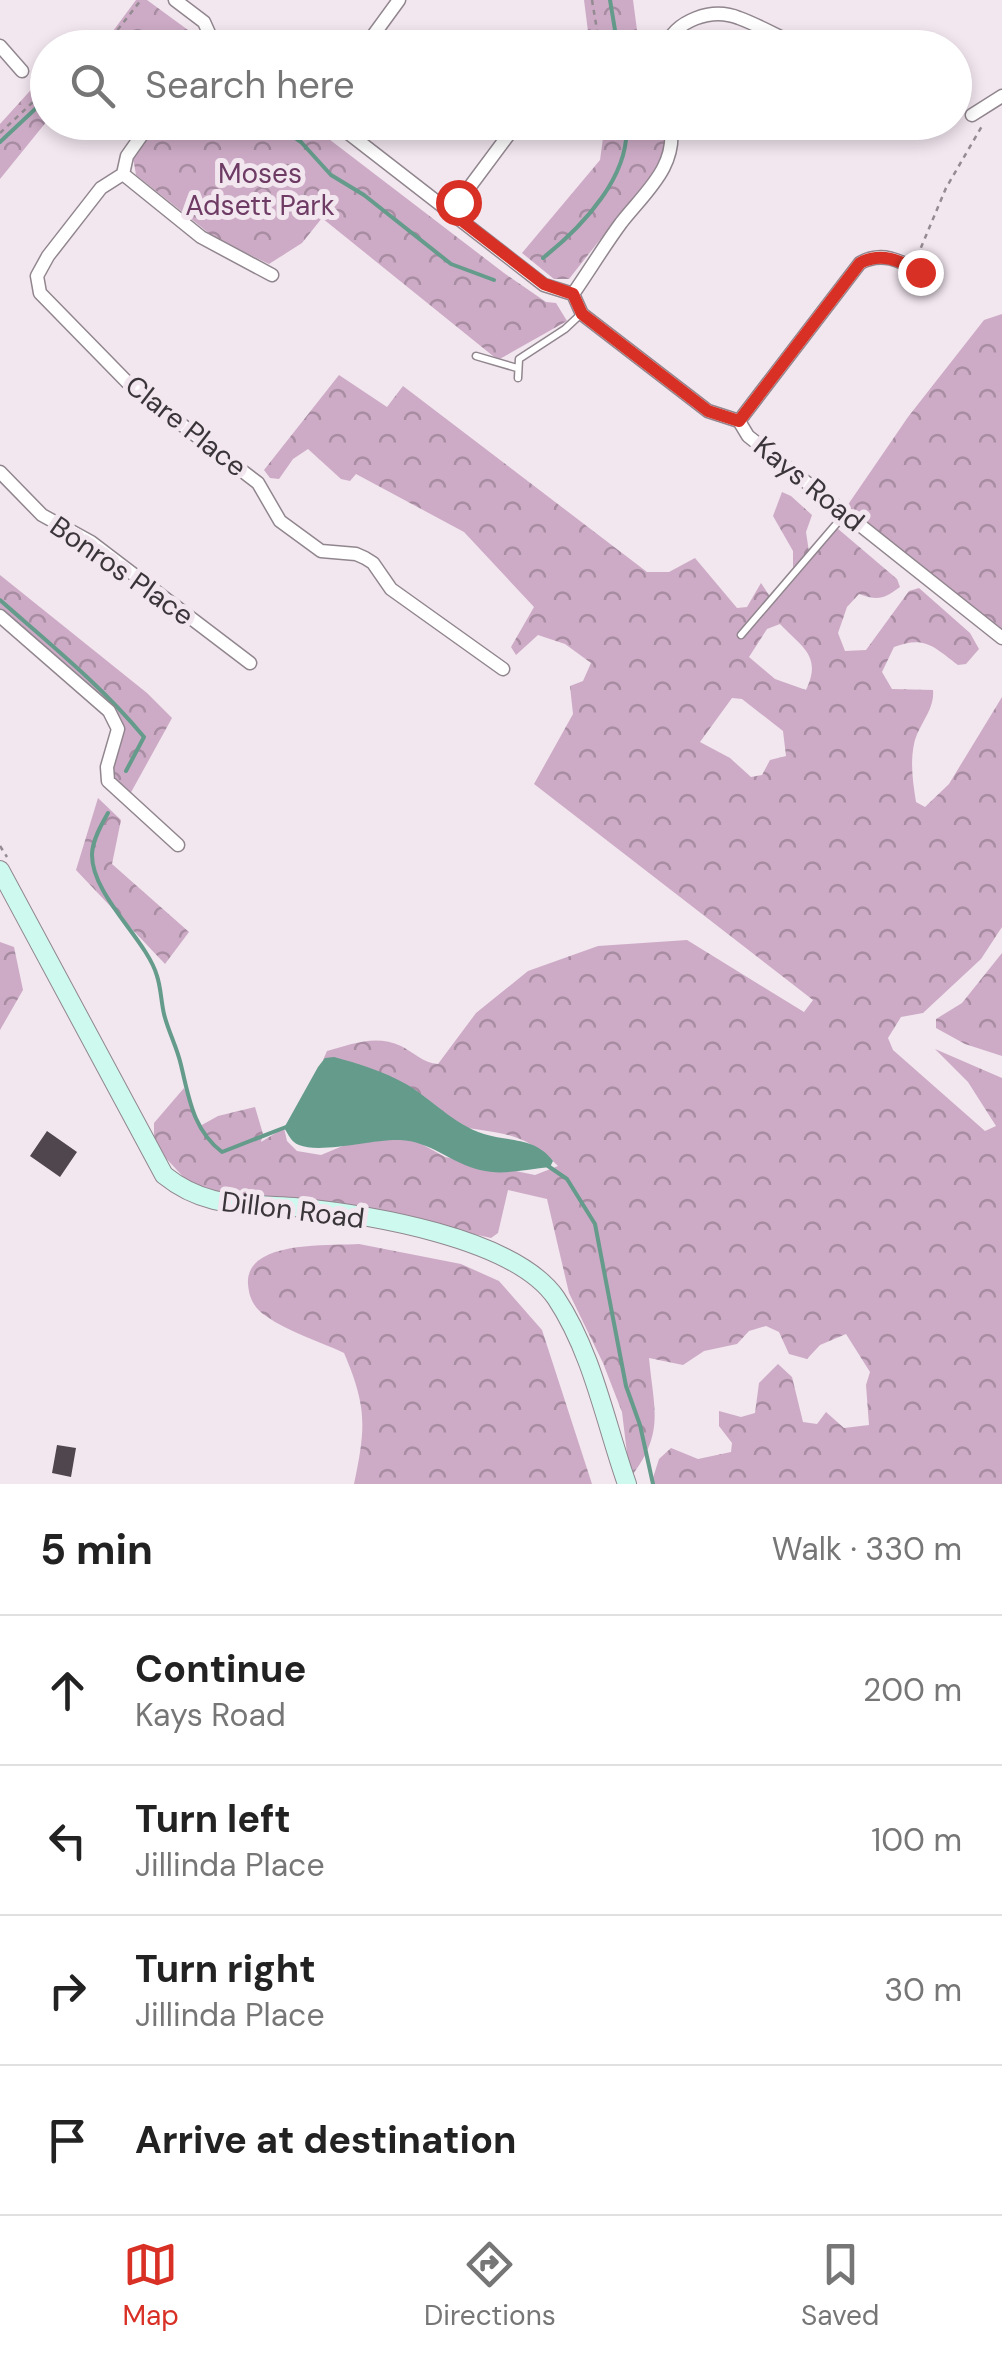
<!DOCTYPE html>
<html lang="en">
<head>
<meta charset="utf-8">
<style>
	body { margin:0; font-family:"DM Sans",sans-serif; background:#f6f6f6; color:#222 }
	.stop { position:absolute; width:30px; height:30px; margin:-22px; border:8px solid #d93025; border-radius:50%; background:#fff }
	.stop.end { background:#d93025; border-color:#fff; box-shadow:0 2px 10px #0008 }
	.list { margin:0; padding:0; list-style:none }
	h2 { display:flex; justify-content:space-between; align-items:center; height:130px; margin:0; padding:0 40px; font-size:42px }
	h2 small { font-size:32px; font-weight:400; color:#767676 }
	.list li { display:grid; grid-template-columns:65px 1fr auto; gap:30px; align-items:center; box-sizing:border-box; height:150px; padding:0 40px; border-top:2px solid #e0e0e0 }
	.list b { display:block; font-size:38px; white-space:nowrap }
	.list p { margin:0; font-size:32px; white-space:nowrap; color:#767676 }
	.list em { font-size:32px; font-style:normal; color:#767676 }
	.icon { flex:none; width:55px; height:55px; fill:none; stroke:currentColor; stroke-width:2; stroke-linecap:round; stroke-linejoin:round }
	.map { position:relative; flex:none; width:1002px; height:1484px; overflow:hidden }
	.search { position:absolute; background:#fff; box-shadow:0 5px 15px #0003; left:30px; right:30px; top:30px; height:110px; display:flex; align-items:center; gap:25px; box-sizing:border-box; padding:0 35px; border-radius:55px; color:#767676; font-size:38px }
	.sheet { height:730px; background:#fff }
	nav { display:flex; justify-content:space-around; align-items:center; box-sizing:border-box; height:140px; border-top:2px solid #e0e0e0; background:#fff; font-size:28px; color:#767676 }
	nav a { display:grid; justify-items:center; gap:5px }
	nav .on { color:#d93025 }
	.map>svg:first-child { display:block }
	.forest { fill:url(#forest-crowns); fill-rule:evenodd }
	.water { fill:#649b8b }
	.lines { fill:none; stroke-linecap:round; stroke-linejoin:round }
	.stream { stroke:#649b8b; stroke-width:4 }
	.building { fill:#50464e }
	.lane-casing { stroke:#91868e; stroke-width:9 }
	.street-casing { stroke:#91868e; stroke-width:15 }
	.secondary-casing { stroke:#91868e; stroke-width:20 }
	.path { stroke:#948b92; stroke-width:2.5; stroke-dasharray:5 5; stroke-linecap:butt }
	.lane { stroke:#fff; stroke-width:6 }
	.street { stroke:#fff; stroke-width:12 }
	.secondary { stroke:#cdf9ee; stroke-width:18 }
	.route { stroke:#d93025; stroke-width:12 }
	.labels { text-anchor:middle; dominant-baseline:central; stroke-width:10; stroke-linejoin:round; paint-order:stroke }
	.park-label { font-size:28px; fill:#6e3b65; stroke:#f2e6ef }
	.street-label { font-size:28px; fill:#3a3539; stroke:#f2e6ef }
</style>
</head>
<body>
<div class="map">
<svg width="1002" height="1484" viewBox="0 0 1002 1484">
	<defs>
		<pattern id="forest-crowns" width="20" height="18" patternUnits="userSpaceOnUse" patternTransform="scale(2.5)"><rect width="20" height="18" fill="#cdabc6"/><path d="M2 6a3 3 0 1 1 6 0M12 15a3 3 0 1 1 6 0" fill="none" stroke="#a78ca2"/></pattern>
	</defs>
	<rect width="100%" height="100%" fill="#f2e6ef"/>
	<!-- forest -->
	<path class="forest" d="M 136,0 L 147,0 L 199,38 L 192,47 L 85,47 L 110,35 Z
		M 584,0 L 633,0 L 637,30 L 661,42 L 659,47 L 590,47 Z
		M 47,72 L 47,121 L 0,179 L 0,124 Z
		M 158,123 L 308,123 L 504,273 L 546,302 L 556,303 L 567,321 L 498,360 L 322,218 L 302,243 L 269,264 L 215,238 L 136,175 L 133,157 Z
		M 605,123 L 665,123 L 667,131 L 661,162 L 645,189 L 625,208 L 569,279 L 554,279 L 522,253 L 600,160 Z
		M 1002,314 L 1002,636 L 845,509 L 908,417 L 984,320 Z
		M 339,375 L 387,407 L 403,386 L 647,572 L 669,572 L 695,558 L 737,608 L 747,607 L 761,583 L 771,598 L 793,579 L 793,551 L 773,516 L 782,492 L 791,496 L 812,515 L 806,532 L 809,552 L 828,530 L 837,528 L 897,579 L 900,587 C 884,599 878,601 859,594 L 847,607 L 838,633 L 845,651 L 866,650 L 909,591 L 919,588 L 970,633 L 979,649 L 966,664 L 958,665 C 934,647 925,635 894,647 L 882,672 L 892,689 L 933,690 C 935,710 918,725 914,744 C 910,764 913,782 916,802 L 925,807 L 949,784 L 1002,697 L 1002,927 L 981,959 L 923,1013 L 901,1017 L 888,1038 L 893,1050 L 985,1131 L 996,1126 L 968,1082 L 935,1049 L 1002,1078 L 1002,1484 L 651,1484 L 659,1459 L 671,1448 L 698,1459 L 731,1452 L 732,1443 L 719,1426 L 719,1411 L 741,1417 L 755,1413 L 759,1383 L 778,1364 L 792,1377 L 803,1422 L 817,1424 L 826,1412 L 844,1428 L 869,1425 L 866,1385 L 870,1372 L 846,1334 L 820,1345 L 807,1359 L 789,1354 L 779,1332 L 766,1326 L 749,1331 L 737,1344 L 704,1351 L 683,1365 L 649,1358 C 654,1411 665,1433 630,1478 L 622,1412 L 603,1363 L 569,1293 L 547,1199 L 508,1190 L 498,1233 L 491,1238 L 335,1202 L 213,1191 L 189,1183 L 163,1155 L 154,1136 L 154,1123 L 184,1088 L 200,1126 L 218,1116 L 255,1107 L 263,1134 L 261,1142 L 284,1128 L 287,1141 L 297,1151 L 321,1155 L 345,1145 L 409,1137 L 445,1157 L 535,1175 L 558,1166 C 517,1124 492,1137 443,1122 C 406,1110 365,1084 329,1067 L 323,1060 L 327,1051 C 352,1044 376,1034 401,1046 C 415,1053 423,1063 438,1064 L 476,1013 L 528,971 L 598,946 L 687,940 L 804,1012 L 813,1000 L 534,784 L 573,714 L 570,686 L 583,681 L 591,663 L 565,644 L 538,635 L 516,655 L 511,647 L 534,607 L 464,532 L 356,474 L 350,481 L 341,479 L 308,449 L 293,459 L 279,479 L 270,478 L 264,470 ZM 780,624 C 803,648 822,656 806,690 L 775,679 L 749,657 L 767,629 ZM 732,698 L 742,699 L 783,731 L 786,756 L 770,760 L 762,775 L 751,777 L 730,758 L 700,742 Z
		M 0,575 L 147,693 L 172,718 L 129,796 L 111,777 L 120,725 L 0,612 Z
		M 98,798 L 121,820 L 112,864 L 189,932 L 165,964 L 76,870 Z
		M 0,942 L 14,947 L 23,990 L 0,1030 Z
		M 1002,953 L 1002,1056 L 965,1044 L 936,1028 L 936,1019 L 962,1003 Z
		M 359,1244 L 461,1264 L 499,1281 L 542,1330 L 592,1484 L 354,1484 C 366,1427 367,1407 344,1353 C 319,1341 288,1332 266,1316 C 254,1308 249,1298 248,1284 C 245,1240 329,1246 359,1244 Z"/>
	<!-- water -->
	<path class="water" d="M 334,1057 C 357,1063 385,1072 406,1084 C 433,1100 453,1124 484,1134 C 510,1142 535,1137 553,1161 L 550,1167 C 526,1169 504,1176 480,1170 C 451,1163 430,1141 400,1140 C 373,1139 321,1154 299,1145 C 291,1142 289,1135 284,1128 L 318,1067 L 325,1058 Z"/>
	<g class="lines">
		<!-- stream -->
		<path class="stream" d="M 610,0 L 618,48
			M 101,48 L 122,39 L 154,48
			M 273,122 L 301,142 L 331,175 L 364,195 L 451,264 L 494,280
			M 0,142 L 48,97
			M 543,258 C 582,227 632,175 626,122
			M 0,600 C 50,644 102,686 144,737 L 126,771
			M 108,813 C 101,825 92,841 92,855 C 92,896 147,940 157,976 C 161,988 161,1001 164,1014 C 168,1031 177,1047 181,1065 C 189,1098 193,1130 222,1152 L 286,1127
			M 548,1166 L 567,1179 L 595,1224 L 626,1386 L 640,1425 L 653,1484"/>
	</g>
	<!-- building -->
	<path class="building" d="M 47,1131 L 77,1152 L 60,1177 L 30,1156 Z
		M 57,1445 L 76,1448 L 71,1477 L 52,1473 Z"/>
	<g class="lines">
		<defs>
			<path id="lane" d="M 476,356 L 517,368
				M 518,378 L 519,359 L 565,329 L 581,314
				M 741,635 L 844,515"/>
			<path id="street" d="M 175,0 L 204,22 L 213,42 L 237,48
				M 0,46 L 22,71
				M 364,48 L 399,0
				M 665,48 C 675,20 712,7 739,18 C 761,26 782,39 805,48
				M 824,48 L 836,40
				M 972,115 L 1002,96
				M 151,122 L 127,156 L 123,174 L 101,188 L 48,256 L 37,276 L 40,293 L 130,385 L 258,483 L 280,521 L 321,551 L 356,554 L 365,558 L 373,563 L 391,589 L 503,669
				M 334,122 L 544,285 L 573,294 L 582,314 L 708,411 L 739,421 L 748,436 L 1002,638
				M 123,174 L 201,237 L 272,275
				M 451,212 L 518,122
				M 573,294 C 589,271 604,246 621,223 C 645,192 679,166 670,122
				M 739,421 L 860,263 C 881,251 900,260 920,272
				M 0,472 L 42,515 L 91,542 L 250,663
				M 0,616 L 109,711 L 118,729 L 107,767 L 108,781 L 178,845"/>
			<path id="secondary" d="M 0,870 L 164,1175 C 206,1209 244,1203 294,1207 C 366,1214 514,1237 556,1298 C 593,1354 605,1422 627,1484"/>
		</defs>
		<!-- lane casing -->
		<use href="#lane" class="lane-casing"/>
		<!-- street casing -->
		<use href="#street" class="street-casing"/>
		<!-- secondary casing -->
		<use href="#secondary" class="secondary-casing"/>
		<!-- path -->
		<path class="path" d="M 592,0 L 600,48
			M 94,48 L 112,37 L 141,0
			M 33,73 L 45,74 L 35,101
			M 0,133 L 48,88
			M 917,257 L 946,188 L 982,126
			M 0,846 L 7,857"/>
		<!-- lane -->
		<use href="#lane" class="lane"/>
		<!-- street -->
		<use href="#street" class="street"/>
		<!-- secondary -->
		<use href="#secondary" class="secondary"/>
	</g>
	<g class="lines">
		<!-- route -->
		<path class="route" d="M 458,202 L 451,212 L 544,284 L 573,294 L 582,314 L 708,411 L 739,421 L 860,263 C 881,252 900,260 920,272"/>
	</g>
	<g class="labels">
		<!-- park labels -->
		<g class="park-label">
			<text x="260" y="173">Moses<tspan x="260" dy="32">Adsett Park</tspan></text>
		</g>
		<!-- street labels -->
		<g class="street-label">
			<text transform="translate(186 426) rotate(38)">Clare Place</text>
			<text transform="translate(809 484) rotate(39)">Kays Road</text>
			<text transform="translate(122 571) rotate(35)">Bonros Place</text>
			<text transform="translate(293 1210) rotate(7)">Dillon Road</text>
		</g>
	</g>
</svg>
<div class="stop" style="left:458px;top:202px"></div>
<div class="stop end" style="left:920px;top:272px"></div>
<div class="search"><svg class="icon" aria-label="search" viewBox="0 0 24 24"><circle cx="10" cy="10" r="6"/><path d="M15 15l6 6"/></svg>Search here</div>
</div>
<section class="sheet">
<h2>5 min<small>Walk · 330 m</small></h2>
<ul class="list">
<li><svg class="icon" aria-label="ahead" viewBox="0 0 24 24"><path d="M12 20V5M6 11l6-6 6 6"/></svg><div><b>Continue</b><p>Kays Road</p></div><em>200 m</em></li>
<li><svg class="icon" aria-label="left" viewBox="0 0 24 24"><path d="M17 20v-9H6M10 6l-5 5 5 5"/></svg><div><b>Turn left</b><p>Jillinda Place</p></div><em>100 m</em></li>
<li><svg class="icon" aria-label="right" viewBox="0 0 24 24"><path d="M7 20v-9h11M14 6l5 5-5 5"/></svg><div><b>Turn right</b><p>Jillinda Place</p></div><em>30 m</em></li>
<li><svg class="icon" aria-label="arrive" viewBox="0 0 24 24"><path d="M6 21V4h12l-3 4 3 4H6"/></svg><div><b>Arrive at destination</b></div></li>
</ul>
</section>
<nav>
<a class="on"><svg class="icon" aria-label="map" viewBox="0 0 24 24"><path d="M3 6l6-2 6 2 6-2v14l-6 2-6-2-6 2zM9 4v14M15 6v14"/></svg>Map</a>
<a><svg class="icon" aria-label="directions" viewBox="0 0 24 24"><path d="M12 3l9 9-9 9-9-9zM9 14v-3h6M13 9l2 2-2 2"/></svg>Directions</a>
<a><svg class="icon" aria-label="saved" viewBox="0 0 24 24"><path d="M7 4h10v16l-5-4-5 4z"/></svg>Saved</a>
</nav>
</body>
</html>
